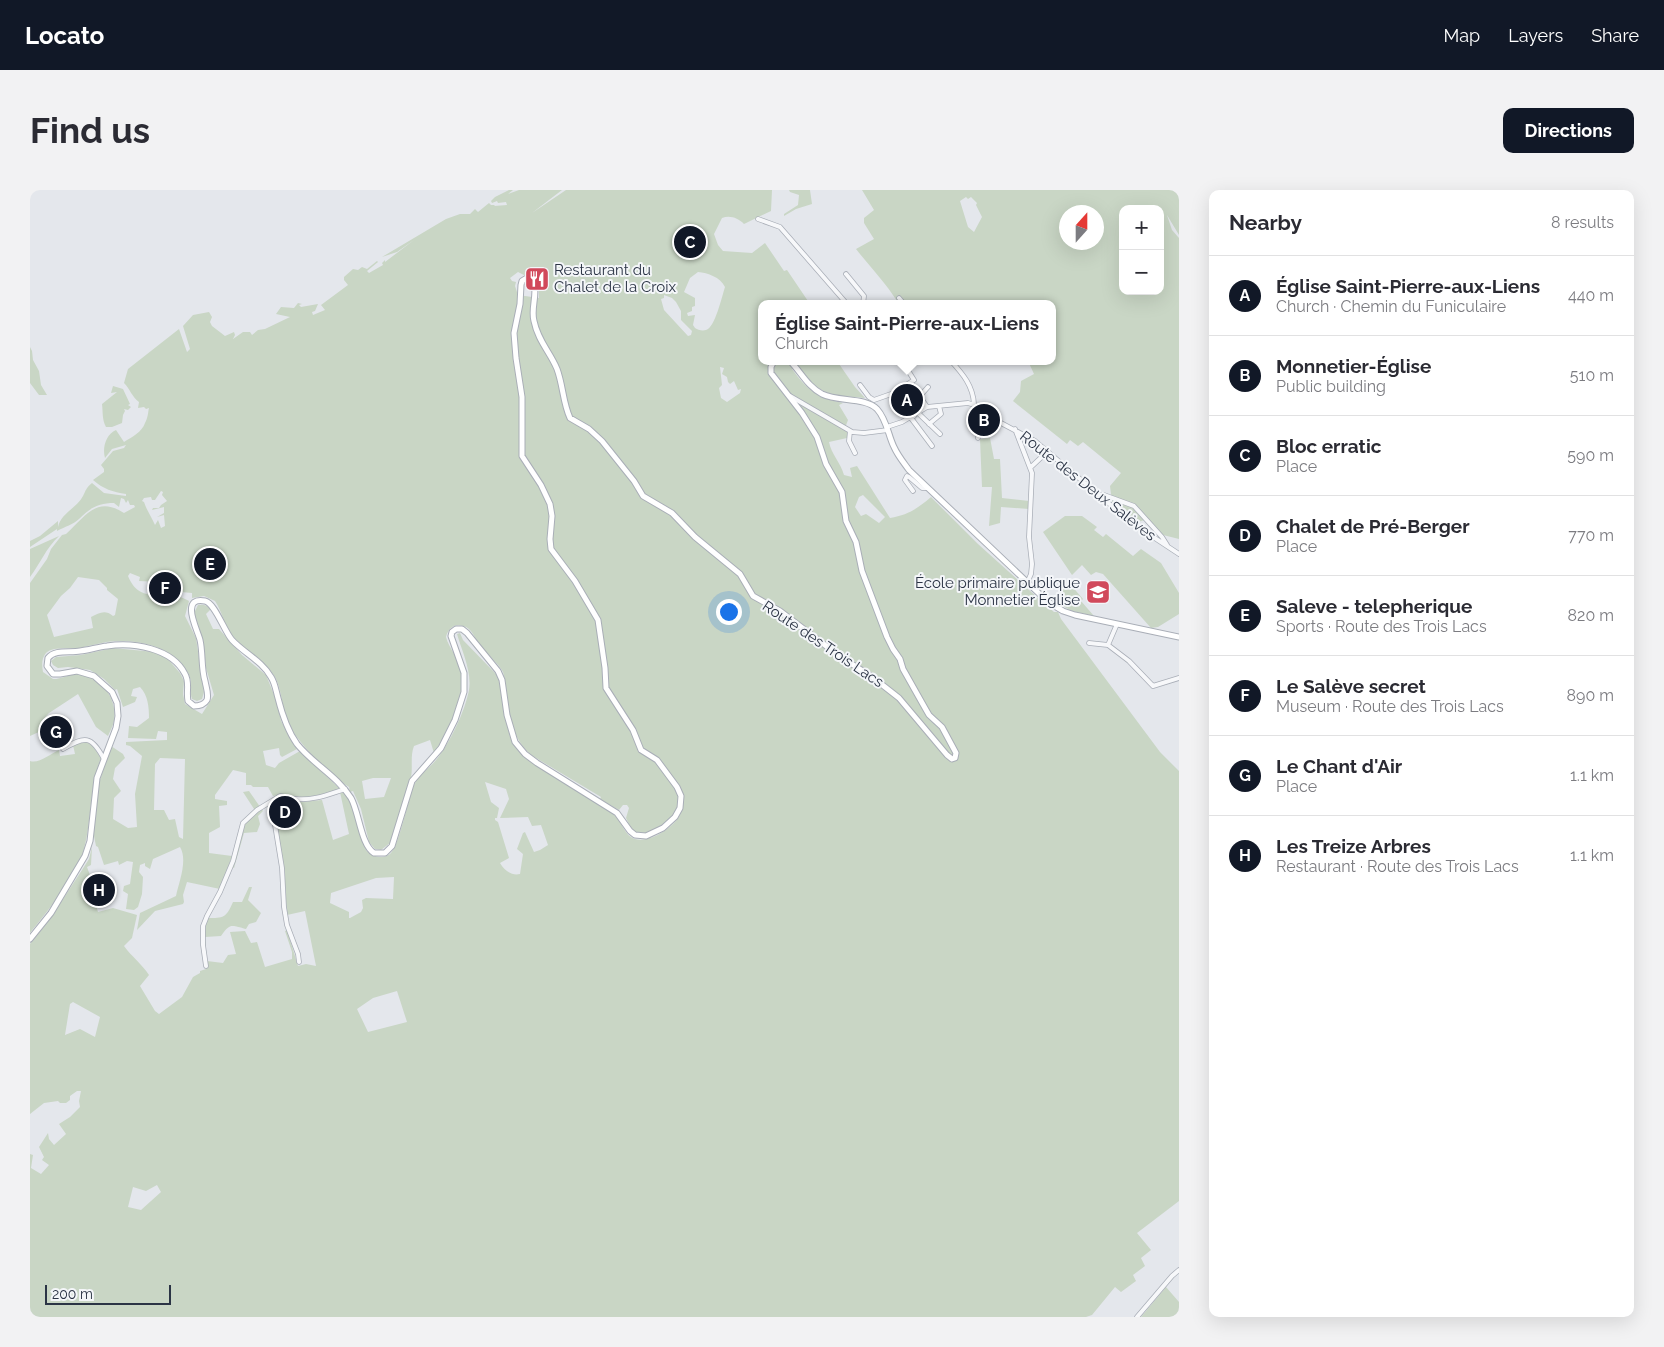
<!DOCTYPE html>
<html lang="en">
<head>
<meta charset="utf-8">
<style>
	body { margin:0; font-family:Raleway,sans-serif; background:#f2f2f3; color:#2b2b33 }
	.controls { position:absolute; right:15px; top:15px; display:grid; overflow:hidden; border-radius:10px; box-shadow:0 5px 20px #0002 }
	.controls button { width:45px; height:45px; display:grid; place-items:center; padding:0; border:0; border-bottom:1px solid #e1e1e2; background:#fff; color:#2b2b33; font:25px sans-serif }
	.compass { position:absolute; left:1029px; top:15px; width:45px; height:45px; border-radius:50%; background:#fff; box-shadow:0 5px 20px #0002; rotate:21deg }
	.scale { position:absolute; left:15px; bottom:12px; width:126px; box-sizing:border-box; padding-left:5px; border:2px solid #2b3445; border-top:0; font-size:14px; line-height:18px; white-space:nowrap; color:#2b3445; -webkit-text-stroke:4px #f4f6f9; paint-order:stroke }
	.you { position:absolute; left:698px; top:421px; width:18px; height:18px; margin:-12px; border:4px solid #fff; border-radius:50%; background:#1a73e8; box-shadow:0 0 0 8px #1a73e833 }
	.badge { display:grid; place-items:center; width:32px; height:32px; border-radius:50%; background:#111827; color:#fff; font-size:16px; font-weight:700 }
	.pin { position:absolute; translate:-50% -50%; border:2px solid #fff; box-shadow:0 1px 5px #0006 }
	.popup { position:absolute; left:728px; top:110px; width:298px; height:65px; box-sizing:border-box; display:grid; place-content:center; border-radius:10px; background:#fff; filter:drop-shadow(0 1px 4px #0005); font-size:16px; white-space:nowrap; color:#7c7c81 }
	.popup b { font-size:19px; color:#2b2b33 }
	.popup::after { content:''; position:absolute; left:50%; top:100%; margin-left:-10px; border:10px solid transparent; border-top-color:#fff }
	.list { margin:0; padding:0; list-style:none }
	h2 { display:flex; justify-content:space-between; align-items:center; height:65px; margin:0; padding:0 20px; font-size:21px }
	h2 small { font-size:16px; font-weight:400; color:#7c7c81 }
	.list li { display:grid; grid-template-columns:32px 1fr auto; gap:15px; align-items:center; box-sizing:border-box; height:80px; padding:0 20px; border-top:1px solid #e1e1e2 }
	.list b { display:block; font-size:19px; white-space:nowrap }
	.list p { margin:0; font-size:16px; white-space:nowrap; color:#7c7c81 }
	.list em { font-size:16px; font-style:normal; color:#7c7c81 }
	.map { position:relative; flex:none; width:1149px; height:1127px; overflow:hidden; border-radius:10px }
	header { display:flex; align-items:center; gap:30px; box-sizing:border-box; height:70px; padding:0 25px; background:#111827; color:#fff }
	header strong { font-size:24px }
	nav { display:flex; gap:28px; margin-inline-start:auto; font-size:18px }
	.intro { display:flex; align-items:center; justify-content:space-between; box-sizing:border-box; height:120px; padding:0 30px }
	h1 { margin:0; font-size:35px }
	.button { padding:12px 22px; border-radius:10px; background:#111827; color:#fff; font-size:18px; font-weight:700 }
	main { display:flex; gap:30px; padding:0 30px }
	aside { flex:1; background:#fff; border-radius:10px; box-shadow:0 5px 20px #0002 }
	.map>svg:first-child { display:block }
	.green { fill:#c9d6c5; fill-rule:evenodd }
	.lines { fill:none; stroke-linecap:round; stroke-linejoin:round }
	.street-casing { stroke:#a9aeb7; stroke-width:5.5 }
	.secondary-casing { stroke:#a9aeb7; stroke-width:7 }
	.street { stroke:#f7f8fa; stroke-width:4 }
	.secondary { stroke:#fff; stroke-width:5 }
	.labels { text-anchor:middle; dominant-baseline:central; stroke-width:4; stroke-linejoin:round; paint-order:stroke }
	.poi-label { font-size:15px; fill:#2b3445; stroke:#f4f6f9; text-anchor:start }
	.street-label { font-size:15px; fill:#2b3445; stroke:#f4f6f9 }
</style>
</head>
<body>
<header>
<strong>Locato</strong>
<nav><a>Map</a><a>Layers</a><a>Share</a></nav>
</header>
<div class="intro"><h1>Find us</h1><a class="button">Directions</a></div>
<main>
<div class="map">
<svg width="1149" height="1127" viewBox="0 0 1149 1127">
	<rect width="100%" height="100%" fill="#e4e7ec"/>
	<!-- green -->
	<path class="green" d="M 479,0 L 483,0 L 478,4 L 489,0 L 532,0 L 502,23 L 536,0 L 742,0 L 741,21 L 714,34 C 708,28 700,25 692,28 L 684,44 L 688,55 L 693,61 L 722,63 L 735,53 L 754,81 L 757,80 L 780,114 L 732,114 L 732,171 L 807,171 L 825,197 L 835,208 L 813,206 L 813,208 C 792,203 782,195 769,178 L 762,179 C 777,200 788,208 813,213 L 809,215 L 818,230 L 815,238 L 818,243 L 817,248 L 799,252 C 801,264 811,273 814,285 L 822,287 L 820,278 L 827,276 L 860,328 C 878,325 887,319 901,307 L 948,354 L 1008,408 L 1024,422 L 1028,422 L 1031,429 L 1130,562 L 1149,581 L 1149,1011 L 1107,1043 L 1121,1060 L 1111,1068 L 1115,1076 L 1103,1085 L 1106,1091 L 1091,1102 L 1085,1097 L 1062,1125 L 1056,1127 L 0,1127 L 0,964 L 3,965 L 1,978 L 11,984 L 19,975 L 12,970 L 14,967 L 9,957 L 18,943 L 19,949 L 24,955 L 36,944 L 29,934 L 40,927 L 50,917 L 49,911 L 51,901 L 47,901 L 40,906 L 40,910 L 36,913 L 30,913 L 28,911 L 14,913 L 0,924 L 0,754 L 20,729 L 52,680 L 59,669 L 62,657 L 61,675 L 57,677 L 61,688 L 59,689 L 59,692 L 68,722 L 83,718 L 107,725 L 102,748 L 94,756 C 102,767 112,774 119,785 L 110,796 L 125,821 L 129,824 L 152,807 L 163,787 L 170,783 L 170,781 L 176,779 L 174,748 L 177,728 C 194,728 196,728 203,712 L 212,712 L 219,697 L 222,697 L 218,710 L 231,723 L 226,732 L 219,734 L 216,739 C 201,735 200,733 191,746 L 175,747 L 177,771 L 193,773 L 198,765 L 206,764 L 200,742 L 215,741 L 221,753 L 227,752 L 235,777 L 262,769 L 262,762 L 255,741 L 257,740 L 268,776 L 276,774 L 286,776 L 275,721 L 257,725 L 255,695 L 247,636 L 247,610 L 252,608 L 258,609 L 257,613 L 248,611 L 249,632 L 263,631 L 264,622 L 269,621 L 271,618 L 270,612 L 292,610 L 303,650 L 319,644 L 310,602 L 314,601 L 321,612 L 336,660 C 342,666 352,670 360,664 C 369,657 378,609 384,595 C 389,584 399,579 406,570 C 420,553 435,521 439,500 C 442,482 432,461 427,444 L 430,443 L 433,450 L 468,486 L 480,547 L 488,560 L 499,570 C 526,588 557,604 583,624 C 592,630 594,646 605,649 C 620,653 643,638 650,625 C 652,621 652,617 653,614 L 649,611 C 648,617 646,622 643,626 C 636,634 616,650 604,641 C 600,638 598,632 596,628 L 599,618 L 597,615 L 593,615 L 589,620 L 570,609 L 571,607 L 501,565 C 485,551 479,531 477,509 C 476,500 476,491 473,482 C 469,474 454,461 448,453 C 444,447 442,438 433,436 C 425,433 418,438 416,447 C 419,459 430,469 432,482 C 437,506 417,544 404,563 L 400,550 L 384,556 C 380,566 383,577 381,588 C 375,610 366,631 360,653 L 351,660 L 345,659 L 339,652 L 331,619 L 323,601 L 320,602 L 319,597 C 301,587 265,550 257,531 C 252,518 252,500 245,487 C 235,470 214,461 202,445 C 194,435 192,421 185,411 L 174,406 L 162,408 L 162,403 L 151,402 L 149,393 L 109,391 L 110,387 L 100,383 L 98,386 C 111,418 136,396 159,411 L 155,426 L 166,448 L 174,502 L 172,509 L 167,511 L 162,509 C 159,501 163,491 158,483 C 142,455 105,448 76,452 C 67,454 58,456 49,458 C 40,459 22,456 16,463 C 11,469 12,476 13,482 L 23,489 C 32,489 42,483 50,484 C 72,487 88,510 84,531 C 83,536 80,541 78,546 L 66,537 L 48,504 L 19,523 L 10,533 L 11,541 L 0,546 L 0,393 L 17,369 L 21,359 L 32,345 L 36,344 C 55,327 66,305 94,323 L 105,317 L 104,315 L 100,315 L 98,310 L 96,313 L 94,309 L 91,308 L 89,317 L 84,313 C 68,313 60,318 49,329 C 44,334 34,337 27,341 L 27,339 L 0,357 L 0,351 L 10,346 L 28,331 L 28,337 C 31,323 47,318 53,306 C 56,300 56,298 62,293 L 74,303 L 96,306 L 96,304 C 83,302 73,299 63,290 L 74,282 L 74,279 L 71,275 L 83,261 L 94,258 L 96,255 L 82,259 L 75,268 C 72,258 76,244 86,240 L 94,252 C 102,247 112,242 115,233 C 118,228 118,222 119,218 L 116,219 L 114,217 L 108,218 L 109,212 C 102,207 100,199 94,193 L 98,179 L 149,139 L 157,162 L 160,159 L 153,136 L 163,125 L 179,122 L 182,127 L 180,132 L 182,136 L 195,146 L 204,142 L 205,145 L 203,149 L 213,142 L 220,142 L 222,145 L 228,140 L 235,139 L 260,127 L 246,124 L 251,117 L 264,118 L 268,113 L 272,114 L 269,115 L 271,117 L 288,114 L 285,121 L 282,122 L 283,125 L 295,120 L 291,115 L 318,95 L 314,90 L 314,87 L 323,79 L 328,80 L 332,77 L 337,79 L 347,71 L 348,72 L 337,81 L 339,83 L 353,75 L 352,73 L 355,70 L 355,72 L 384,50 L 367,62 L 352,67 L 416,29 L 430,24 L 440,24 L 445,19 L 448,22 L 459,13 L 461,15 L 465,15 L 464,16 L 477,15 L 476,12 L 468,13 L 467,11 L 462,13 L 461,11 L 465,7 ZM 488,82 L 494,85 L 511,84 L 511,86 L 508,87 L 511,100 L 509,101 L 509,108 L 488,105 L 485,96 L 486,92 L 482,91 L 480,88 ZM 668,82 C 678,83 690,87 695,97 C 692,106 685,138 676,140 C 672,141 668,140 665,138 L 663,135 L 665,125 L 658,126 L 657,123 L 662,121 L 662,117 L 665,116 L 665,108 L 654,102 L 660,88 ZM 634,105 L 642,108 L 646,112 L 651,121 L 651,130 L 662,141 L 661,145 L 658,146 L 634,120 L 631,109 L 634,108 ZM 690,177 L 694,178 L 692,184 L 697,187 L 698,192 L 700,194 L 704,191 L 708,200 L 711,199 L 710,203 L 697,212 L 691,208 L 689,198 L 692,195 ZM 131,301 L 133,302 L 132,305 L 137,311 L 131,315 L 129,318 L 123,318 L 122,320 L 134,317 L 134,323 L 127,327 L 134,325 L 135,336 L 131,338 L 128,330 L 125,335 C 121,326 117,321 114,312 L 112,311 L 114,308 L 121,307 L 122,310 L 125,310 ZM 833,305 L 855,327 L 849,333 L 836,324 L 831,326 L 825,317 L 829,307 ZM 48,387 L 69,390 L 77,398 L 77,400 L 88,409 L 85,425 L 83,426 C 75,419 69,423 61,427 L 63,438 L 24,447 L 17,425 L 31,406 L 40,398 ZM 343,588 L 361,588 L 354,607 L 335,609 L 332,591 ZM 455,592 L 476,599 L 479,609 L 470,628 L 498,627 L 502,636 L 511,635 L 518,655 L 510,660 L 504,662 L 495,642 L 493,643 L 487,659 L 493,664 L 490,684 C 481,686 474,680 470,673 L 479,668 L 468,632 L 465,630 L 465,628 L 467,628 L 469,618 L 461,612 ZM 364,687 L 363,709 L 336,708 L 332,710 L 333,718 L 331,722 L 320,728 L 319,728 L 319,722 L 300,713 L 301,703 L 346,688 ZM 367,801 L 377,832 L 338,842 L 327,819 L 343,808 ZM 43,812 L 70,827 L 65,847 L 50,839 L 35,845 L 40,814 ZM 127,995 L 131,1002 L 111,1020 L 98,1017 L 103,997 L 116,1001 Z
		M 759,0 L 780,0 L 782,14 L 766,19 L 754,26 L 754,24 L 768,15 L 769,5 L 760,2 Z
		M 832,0 L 1149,0 L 1149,45 L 1137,25 L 1142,40 L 1149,48 L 1149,349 L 1133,345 L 1118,329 L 1108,332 L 1082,312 L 1080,296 L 1091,283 L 1053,252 L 1048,256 L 1040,250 L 1037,254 L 983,211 L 990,202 L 991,191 L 1004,184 L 998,171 L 1022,171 L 1022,114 L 877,114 L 872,108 L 867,111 C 855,92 840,77 826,59 L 844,49 L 834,33 L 834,28 L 844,20 ZM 936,7 L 938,9 L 941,7 L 947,13 L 946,15 L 952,27 L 944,42 L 938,37 L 930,11 ZM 1127,16 L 1132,19 L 1130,19 L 1130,101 L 1093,101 L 1093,19 L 1129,19 ZM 1036,22 L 1066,22 L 1066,52 L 1036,52 Z
		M 0,157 L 2,161 L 3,170 L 9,181 L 11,195 L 17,205 L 9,205 L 0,193 Z
		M 83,196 L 93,199 L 100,214 L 98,215 L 101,217 L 98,220 L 94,219 L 95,221 L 93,225 L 92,233 L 82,237 L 76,237 C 72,230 73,222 72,214 L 87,202 L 81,203 Z
		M 960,248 L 964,269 L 970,269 L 972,308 L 999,311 L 999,319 L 971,317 L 970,333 L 959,336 L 962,297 L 952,297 L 950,249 Z
		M 1035,326 L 1052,326 L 1067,337 L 1064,340 L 1073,347 L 1076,344 L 1103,366 L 1111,359 L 1131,373 L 1149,403 L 1149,424 L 1128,437 L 1121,438 L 1073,384 L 1066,382 L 1061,385 L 1052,375 L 1042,385 L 1013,342 Z
		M 29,346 C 16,358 10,374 0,387 L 0,359 Z
		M 1040,394 L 1053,409 L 1051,411 L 1064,426 L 1042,421 L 1020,409 Z
		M 168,415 C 173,414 177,415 181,419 L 176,424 L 183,439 L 189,439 L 212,465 L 236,485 L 247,512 L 251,531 L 267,559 L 252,567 L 250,565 L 249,558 L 233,561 L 236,575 L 245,578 L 249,573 L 270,561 L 310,599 C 298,603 284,609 271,607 C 260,606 255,603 243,606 L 238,597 L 223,597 L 221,595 L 216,595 L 216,583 L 203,580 L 185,605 L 185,609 L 197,611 L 197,615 L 189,616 L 190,637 L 179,643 L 179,663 L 202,666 L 190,699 L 157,692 L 153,705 L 154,712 L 153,714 L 125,721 L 107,740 L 110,723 L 146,706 C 149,692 158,670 150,657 L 123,669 L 120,679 L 115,676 L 115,673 L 110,675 L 109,682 L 113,687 L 112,704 L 108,717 L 104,720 L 96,719 L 98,704 L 93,701 L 94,696 L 100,694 L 103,672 L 97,671 L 89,675 L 88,671 L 74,675 L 68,657 L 66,656 L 63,641 L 69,593 L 81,556 L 93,564 L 95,568 L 85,578 L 83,589 L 91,601 L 84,608 L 83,629 L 98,638 L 107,637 L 105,604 L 112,566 L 100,556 L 96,555 L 96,552 L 137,550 L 137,542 L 128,541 L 126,549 L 98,548 L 99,536 L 107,537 L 119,528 C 119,517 118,505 110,497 L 103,499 L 101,506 L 107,507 L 105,512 L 93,517 L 87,499 L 85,500 L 74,489 L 60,480 L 38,477 L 28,478 L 23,475 L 21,471 L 26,467 L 51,465 L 83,458 L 125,462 L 137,468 L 150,483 L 154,491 L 153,504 L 155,514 L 172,524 L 184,505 L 176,478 L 173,451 L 164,423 ZM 130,568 L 155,569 L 153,649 L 149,647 L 145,629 L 139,630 L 134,620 L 124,620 L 125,574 Z
		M 51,551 C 62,552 65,559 71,568 C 59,598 62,629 54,659 C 48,684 17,722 0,743 L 0,571 C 9,574 20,564 29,560 L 30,566 L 45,564 L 43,555 Z
		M 219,601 L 233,621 L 228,626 L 230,634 L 227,642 L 214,643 L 204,678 L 202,677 L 214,635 L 226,622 L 213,602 Z
		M 1136,1097 L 1149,1112 L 1149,1127 L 1111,1127 Z"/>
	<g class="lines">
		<defs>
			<path id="street" d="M 728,29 L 750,37 L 817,114
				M 816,84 L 834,106 L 833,114
				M 869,108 L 874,114
				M 921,171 C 933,184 943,196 944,214
				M 877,177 L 885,171
				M 881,193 L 897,217
				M 830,195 L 839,207 L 844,210 L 864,203 L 884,190 L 872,171
				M 864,203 L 873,217 L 884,226
				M 760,206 L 822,242 L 834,243 L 858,240
				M 890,206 L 898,197
				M 888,223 L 910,244
				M 881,228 L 902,256
				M 899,234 L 911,224 L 909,216
				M 857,237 L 872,232 L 897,217 L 938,213 L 954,218 L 960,226 L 971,233 L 1005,251 L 1102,333 L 1149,364
				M 985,239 L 1002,283 L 999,347 L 1002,374 L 1001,384 L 997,393
				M 820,241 L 819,251 L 825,263
				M 948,248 L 950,231 L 954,218
				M 1001,277 L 1017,262
				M 883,301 L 875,290 L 877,286 L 879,287 L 892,298 L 897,298
				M 1069,305 L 1074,305 L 1104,316 L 1132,347 L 1137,355
				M 1087,434 L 1078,455 L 1099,471 L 1123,496 L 1149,488
				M 1059,453 L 1078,455
				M 33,559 C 55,546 61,545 74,569
				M 246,609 L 245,635 L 252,678 L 254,717 L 257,735 L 268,764 L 269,772
				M 176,776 L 173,755 L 173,736 L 177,726 L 190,702 L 203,671 L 213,633 L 227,620 L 250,606 C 256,607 261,609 266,609 C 283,611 299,604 315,599
				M 1107,1127 L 1142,1086 L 1149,1080"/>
			<path id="secondary" d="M 760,171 C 771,182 777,196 792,204 C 808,212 835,207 847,219 C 857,230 858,245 864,257 C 868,266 874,273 879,280 L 1018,412 L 1033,421 L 1045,425 L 1149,447
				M 0,749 L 21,723 L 55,666 L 60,651 L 67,588 L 86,538 L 88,526 L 87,513 L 82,502 L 64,486 L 47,481 L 30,484 L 23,484 L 17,476 L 18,468 C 25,459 40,463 50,461 C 59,460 68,457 77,456 C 103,452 142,458 155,484 C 160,492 156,502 158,511 L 164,516 C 169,516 174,515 177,510 C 179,504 176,497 175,491 C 171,478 173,463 170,450 C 168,441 149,406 175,411 C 185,413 194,441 202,450 C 214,463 232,471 241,487 C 245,493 246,501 248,508 C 252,524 257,540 267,554 C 283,574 307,586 321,608 C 329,622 331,655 344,663 L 355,663 L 362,656 L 382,591 L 411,558 L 425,530 L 434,502 L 434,483 L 421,446 L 422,442 L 426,439 L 432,439 L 437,443 L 468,481 L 472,490 L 477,525 L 485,552 L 495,564 L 507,573 L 587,623 L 600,641 L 605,645 L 616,646 L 633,638 L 645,627 L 650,618 L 651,606 L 647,597 L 627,570 L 611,560 L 603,540 L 576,498 L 575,478 L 568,430 L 545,391 L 521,359 L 520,349 L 522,326 L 520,314 L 511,295 L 492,266 L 492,207 L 486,168 L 484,143 L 490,114 L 491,95 L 492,91 L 497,88 L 501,89 C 510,101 500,117 504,131 C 508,151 520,162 527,179 C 533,195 533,213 540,228 L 559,239 L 572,251 L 604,291 L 613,306 L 642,323 L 665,347 L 710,384 L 723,406 L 750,421 L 812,468 L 841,486 L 869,508 L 917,565 L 922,569 L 925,568 L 926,563 L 912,537 L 899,525 L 895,518 L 873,479 L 870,469 L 863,459 L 857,447 L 832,381 L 826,352 L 816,331 L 812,302 L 796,274 L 787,247 L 772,223 L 741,183 L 741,177 L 744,171"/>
		</defs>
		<!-- street casing -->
		<use href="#street" class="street-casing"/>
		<!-- secondary casing -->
		<use href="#secondary" class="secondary-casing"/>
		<!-- street -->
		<use href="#street" class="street"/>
		<!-- secondary -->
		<use href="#secondary" class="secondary"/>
	</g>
	<!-- icons -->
	<defs>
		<symbol id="restaurant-square" viewBox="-11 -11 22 22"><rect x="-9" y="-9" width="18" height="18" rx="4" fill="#d1495b" stroke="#f4f6f9"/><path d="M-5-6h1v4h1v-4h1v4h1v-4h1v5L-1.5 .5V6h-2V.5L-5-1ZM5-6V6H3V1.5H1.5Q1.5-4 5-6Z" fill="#fff"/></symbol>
		<symbol id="school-square" viewBox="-11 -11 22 22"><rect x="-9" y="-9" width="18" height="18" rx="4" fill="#d1495b" stroke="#f4f6f9"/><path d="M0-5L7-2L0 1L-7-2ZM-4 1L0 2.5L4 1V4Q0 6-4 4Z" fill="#fff"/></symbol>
	</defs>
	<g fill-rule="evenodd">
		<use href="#restaurant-square" x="493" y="75" width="28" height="28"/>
		<use href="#school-square" x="1054" y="388" width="28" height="28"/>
	</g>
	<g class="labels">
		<!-- poi labels -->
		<g class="poi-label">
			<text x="524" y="80">Restaurant du<tspan x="524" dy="17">Chalet de la Croix</tspan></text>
			<text x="1050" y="393" text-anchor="end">École primaire publique<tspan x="1050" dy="17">Monnetier Église</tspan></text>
		</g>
		<!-- street labels -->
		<g class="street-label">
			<text transform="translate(1058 296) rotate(38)">Route des Deux Salèves</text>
			<text transform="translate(793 454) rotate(34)">Route des Trois Lacs</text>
		</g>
	</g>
</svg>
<div class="controls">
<button>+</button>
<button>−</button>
</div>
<svg class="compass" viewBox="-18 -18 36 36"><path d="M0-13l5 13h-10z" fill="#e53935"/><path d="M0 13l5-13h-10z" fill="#7c7c81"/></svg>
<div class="scale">200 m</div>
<div class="you"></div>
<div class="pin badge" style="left:877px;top:210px">A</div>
<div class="popup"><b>Église Saint-Pierre-aux-Liens</b>Church</div>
<div class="pin badge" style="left:954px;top:230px">B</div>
<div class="pin badge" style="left:660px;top:52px">C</div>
<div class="pin badge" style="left:255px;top:622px">D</div>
<div class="pin badge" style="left:180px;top:374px">E</div>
<div class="pin badge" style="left:135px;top:398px">F</div>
<div class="pin badge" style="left:26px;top:542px">G</div>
<div class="pin badge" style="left:69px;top:700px">H</div>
</div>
<aside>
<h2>Nearby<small>8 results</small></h2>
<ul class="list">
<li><span class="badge">A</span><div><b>Église Saint-Pierre-aux-Liens</b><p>Church · Chemin du Funiculaire</p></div><em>440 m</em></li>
<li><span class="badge">B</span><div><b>Monnetier-Église</b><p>Public building</p></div><em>510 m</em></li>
<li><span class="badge">C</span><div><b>Bloc erratic</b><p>Place</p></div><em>590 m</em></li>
<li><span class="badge">D</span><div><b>Chalet de Pré-Berger</b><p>Place</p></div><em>770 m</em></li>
<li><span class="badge">E</span><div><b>Saleve - telepherique</b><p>Sports · Route des Trois Lacs</p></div><em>820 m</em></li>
<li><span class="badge">F</span><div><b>Le Salève secret</b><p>Museum · Route des Trois Lacs</p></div><em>890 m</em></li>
<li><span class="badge">G</span><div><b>Le Chant d'Air</b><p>Place</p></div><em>1.1 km</em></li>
<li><span class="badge">H</span><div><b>Les Treize Arbres</b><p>Restaurant · Route des Trois Lacs</p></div><em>1.1 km</em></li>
</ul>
</aside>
</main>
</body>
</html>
